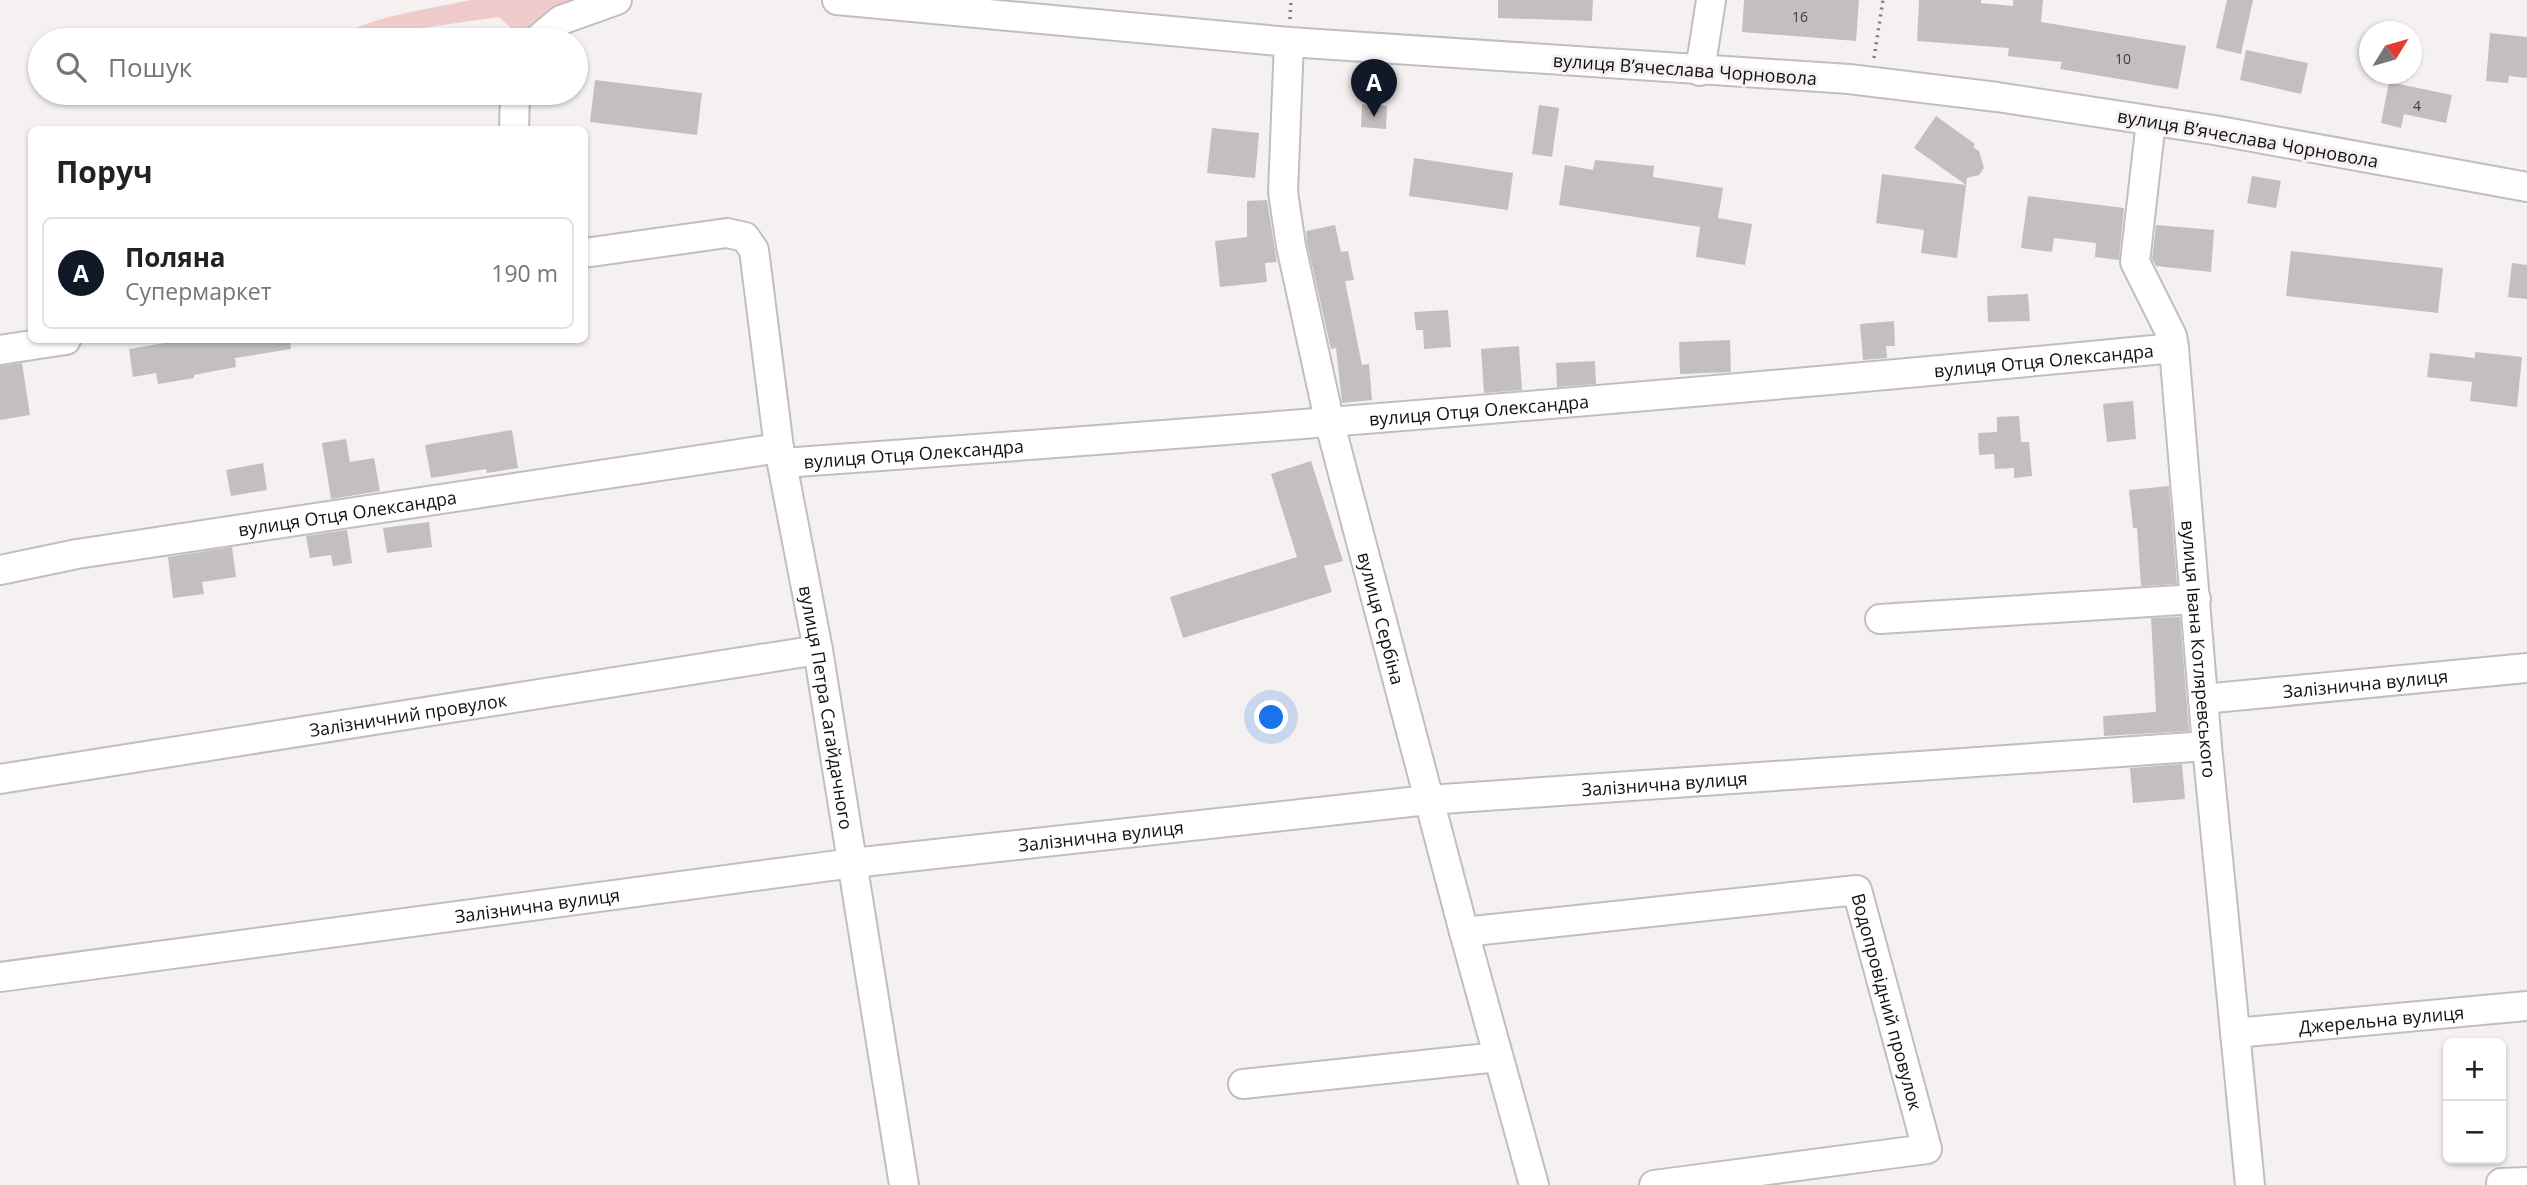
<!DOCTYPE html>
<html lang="uk">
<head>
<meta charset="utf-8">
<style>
	body { margin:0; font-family:"Open Sans",sans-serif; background:#f6f6f6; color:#222 }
	.controls { position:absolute; right:21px; bottom:21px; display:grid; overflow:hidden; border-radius:10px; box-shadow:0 2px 5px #0004 }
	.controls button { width:63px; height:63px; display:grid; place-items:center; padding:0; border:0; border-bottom:2px solid #e0e0e0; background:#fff; color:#222; font:35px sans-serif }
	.compass { position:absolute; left:2359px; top:21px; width:63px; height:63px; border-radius:50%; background:#fff; box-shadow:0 2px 5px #0004; rotate:53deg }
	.you { position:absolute; left:1272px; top:718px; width:24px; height:24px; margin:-18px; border:5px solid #fff; border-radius:50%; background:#1a73e8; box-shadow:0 0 0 10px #1a73e833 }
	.badge { display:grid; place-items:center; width:46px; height:46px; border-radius:50%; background:#111827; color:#fff; font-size:23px; font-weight:700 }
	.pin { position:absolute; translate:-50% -58px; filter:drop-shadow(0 2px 4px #0008) }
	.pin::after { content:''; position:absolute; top:37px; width:24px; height:21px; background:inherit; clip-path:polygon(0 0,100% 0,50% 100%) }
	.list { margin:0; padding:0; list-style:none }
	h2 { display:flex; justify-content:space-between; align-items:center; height:91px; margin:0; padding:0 28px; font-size:30px }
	h2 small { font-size:23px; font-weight:400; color:#767676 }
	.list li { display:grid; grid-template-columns:46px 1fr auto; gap:21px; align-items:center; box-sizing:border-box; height:112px; margin:0 14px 14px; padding:0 14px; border:2px solid #e0e0e0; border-radius:10px }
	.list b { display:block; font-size:26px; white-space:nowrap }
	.list p { margin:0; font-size:23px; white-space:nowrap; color:#767676 }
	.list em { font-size:23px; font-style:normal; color:#767676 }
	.icon { flex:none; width:38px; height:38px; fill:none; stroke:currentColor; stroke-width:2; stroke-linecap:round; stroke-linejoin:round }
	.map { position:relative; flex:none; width:2527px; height:1185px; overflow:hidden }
	.search { position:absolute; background:#fff; box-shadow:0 2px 5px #0004; left:28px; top:28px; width:560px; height:77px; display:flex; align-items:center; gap:18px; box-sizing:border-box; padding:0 24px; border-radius:38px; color:#767676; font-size:26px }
	.panel { position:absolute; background:#fff; box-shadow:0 2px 5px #0004; left:28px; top:126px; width:560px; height:217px; border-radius:10px }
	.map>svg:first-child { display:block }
	.green { fill:#efcbcc }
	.building { fill:#c3bfbf }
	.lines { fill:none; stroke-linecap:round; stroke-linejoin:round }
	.minor-casing { stroke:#c2bebe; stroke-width:32 }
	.path { stroke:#807d7d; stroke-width:3.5; stroke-dasharray:2 5; stroke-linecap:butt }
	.minor { stroke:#fff; stroke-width:28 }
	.labels { text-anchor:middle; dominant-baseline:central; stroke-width:6; stroke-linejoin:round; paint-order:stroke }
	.number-label { font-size:14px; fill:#3f3c3c }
	.street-label { font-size:18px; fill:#131111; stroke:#f5f1f1 }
</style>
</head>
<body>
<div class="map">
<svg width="2527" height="1185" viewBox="0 0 2527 1185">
	<rect width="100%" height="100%" fill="#f5f1f1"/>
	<!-- green -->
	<path class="green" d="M 471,0 L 617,0 L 524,40 L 499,17 L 338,40 C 357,18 440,7 471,0 Z"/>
	<!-- building -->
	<path class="building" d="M 1498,0 L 1593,0 L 1592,21 L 1498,18 Z
		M 1744,0 L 1859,0 L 1856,41 L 1742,32 Z
		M 1919,0 L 1981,0 L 1981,3 L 2013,6 L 2013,0 L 2043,0 L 2041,22 L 2186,46 L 2178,89 L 2060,69 L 2062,62 L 2008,56 L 2009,48 L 1917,41 Z
		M 2227,0 L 2253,0 L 2241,54 L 2216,48 Z
		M 2490,33 L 2527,37 L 2527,78 L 2509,76 L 2508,83 L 2486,81 Z
		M 2246,50 L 2308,63 L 2301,94 L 2240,80 Z
		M 595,80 L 702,93 L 697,135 L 590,122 Z
		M 2389,82 L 2452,95 L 2446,123 L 2404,114 L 2401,128 L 2381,123 Z
		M 1362,104 L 1387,106 L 1386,129 L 1361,127 Z
		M 1539,105 L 1559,108 L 1552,157 L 1532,154 Z
		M 1936,116 L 1975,144 L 1973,147 L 1979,151 L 1984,168 L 1979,175 L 1967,178 L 1957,258 L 1921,253 L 1924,230 L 1876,223 L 1882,174 L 1966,185 L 1914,148 Z
		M 1212,128 L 1259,133 L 1255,178 L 1207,173 Z
		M 1414,158 L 1513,173 L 1508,210 L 1409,196 Z
		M 1595,160 L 1654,166 L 1653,177 L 1723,188 L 1718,218 L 1752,224 L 1745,265 L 1696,257 L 1700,227 L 1559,205 L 1565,165 L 1593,170 Z
		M 2252,176 L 2281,181 L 2276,208 L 2247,203 Z
		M 2028,196 L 2124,208 L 2119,260 L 2095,257 L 2096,243 L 2054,238 L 2052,252 L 2021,248 Z
		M 1267,200 L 1277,262 L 1265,263 L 1267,282 L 1220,287 L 1215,241 L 1247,237 L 1247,201 Z
		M 1335,225 L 1341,252 L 1348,251 L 1354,280 L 1345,281 L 1362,365 L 1369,364 L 1372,400 L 1342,403 L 1336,348 L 1331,349 L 1307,243 L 1306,231 Z
		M 2156,225 L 2214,230 L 2211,272 L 2156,266 L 2152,259 Z
		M 2291,251 L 2443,268 L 2438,313 L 2286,296 Z
		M 2512,263 L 2527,265 L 2527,299 L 2508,297 Z
		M 2028,294 L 2030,321 L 1988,322 L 1987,296 Z
		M 1448,310 L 1451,347 L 1424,349 L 1423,330 L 1416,330 L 1414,312 Z
		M 1894,321 L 1895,346 L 1886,346 L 1887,358 L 1863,360 L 1860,324 Z
		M 183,340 L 290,340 L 291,349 L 235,358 L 236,367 L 194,375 L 194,378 L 158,384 L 156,373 L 133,377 L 129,349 Z
		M 1730,340 L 1731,372 L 1680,374 L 1679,342 Z
		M 1519,346 L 1522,390 L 1484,393 L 1481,349 Z
		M 2475,352 L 2522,357 L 2517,407 L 2470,401 L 2472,382 L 2427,377 L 2430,353 L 2475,358 Z
		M 1595,361 L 1596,384 L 1557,387 L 1556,363 Z
		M 22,363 L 30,415 L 0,420 L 0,366 Z
		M 2133,401 L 2136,439 L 2107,442 L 2103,404 Z
		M 2019,416 L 2021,442 L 2029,442 L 2032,476 L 2014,478 L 2014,468 L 1995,469 L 1994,454 L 1979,455 L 1978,433 L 1997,432 L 1997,417 Z
		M 512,430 L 518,468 L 487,473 L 486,469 L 431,478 L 425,445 Z
		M 346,439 L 350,462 L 374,458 L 380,491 L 331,499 L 322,443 Z
		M 1311,461 L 1343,561 L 1324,566 L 1332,592 L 1183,638 L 1170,597 L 1297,557 L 1271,474 Z
		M 263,463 L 267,490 L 231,496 L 226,470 Z
		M 2169,486 L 2177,584 L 2141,586 L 2137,528 L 2133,528 L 2129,490 Z
		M 429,522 L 432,547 L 387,553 L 383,528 Z
		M 347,530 L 352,563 L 333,566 L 331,555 L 310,558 L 306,536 Z
		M 232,547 L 236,577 L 202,582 L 204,594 L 173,598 L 168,557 Z
		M 2180,617 L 2189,731 L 2104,736 L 2103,716 L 2156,712 L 2151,618 Z
		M 2182,764 L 2185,799 L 2133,803 L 2130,768 Z"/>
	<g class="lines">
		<defs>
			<g id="minor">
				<path d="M 837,0 L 1289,42 L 1849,79 L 1997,97 L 2214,130 L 2527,187"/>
				<path d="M 537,40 L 561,20 L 617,0"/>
				<path id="s1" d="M 1289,42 L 1283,192 L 1291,246 L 1330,424 L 1464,932 L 1534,1185"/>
				<path d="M 1700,71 L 1711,0"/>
				<path id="s2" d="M 2151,121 L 2135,262 L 2172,336 L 2174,348 L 2207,746 L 2250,1185"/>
				<path d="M 514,130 L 515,93"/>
				<path id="s3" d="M 584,253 L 727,233 L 745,237 L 754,250 L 779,448 L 818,650 L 904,1185"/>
				<path d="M 0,350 L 66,340"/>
				<path id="s4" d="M 783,463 C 1247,430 1711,393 2174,348"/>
				<path id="s5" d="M 0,570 L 77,554 L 779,448"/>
				<path d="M 1880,619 L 2196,599"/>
				<path id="s6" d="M 2203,699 L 2527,668"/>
				<path id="s7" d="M 0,779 L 818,650"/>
				<path id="s8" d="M 1464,932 L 1857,890 L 1927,1149 L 1654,1185"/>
				<path id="s9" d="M 0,977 L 853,863 L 1428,800 L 2207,746"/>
				<path id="s10" d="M 2235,1033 L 2527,1006"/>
				<path d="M 1243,1084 L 1498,1057"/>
				<path d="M 2501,1183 L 2527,1182"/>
			</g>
		</defs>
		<!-- minor casing -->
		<use href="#minor" class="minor-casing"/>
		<!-- path -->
		<path class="path" d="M 1290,19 L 1291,0
			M 1874,58 L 1883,0"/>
		<!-- minor -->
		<use href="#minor" class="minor"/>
	</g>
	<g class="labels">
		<!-- number labels -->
		<g class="number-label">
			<text x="1800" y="16">16</text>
			<text x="2123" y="58">10</text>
			<text x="2417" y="105">4</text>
		</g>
		<!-- street labels -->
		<g class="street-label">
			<text transform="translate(1685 69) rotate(4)">вулиця Вʼячеслава Чорновола</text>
			<text transform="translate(2248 138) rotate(10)">вулиця Вʼячеслава Чорновола</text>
			<text stroke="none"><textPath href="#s4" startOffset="1265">вулиця Отця Олександра</textPath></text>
			<text stroke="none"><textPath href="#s4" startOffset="698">вулиця Отця Олександра</textPath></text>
			<text stroke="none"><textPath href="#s4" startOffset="131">вулиця Отця Олександра</textPath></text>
			<text stroke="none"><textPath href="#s5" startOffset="352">вулиця Отця Олександра</textPath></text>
			<text stroke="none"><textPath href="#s1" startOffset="588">вулиця Сербіна</textPath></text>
			<text stroke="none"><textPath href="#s2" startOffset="539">вулиця Івана Котляревського</textPath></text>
			<text stroke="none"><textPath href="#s6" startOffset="163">Залізнична вулиця</textPath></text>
			<text stroke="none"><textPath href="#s3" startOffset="642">вулиця Петра Сагайдачного</textPath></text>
			<text stroke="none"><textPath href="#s7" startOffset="413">Залізничний провулок</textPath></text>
			<text stroke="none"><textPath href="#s9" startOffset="1676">Залізнична вулиця</textPath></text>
			<text stroke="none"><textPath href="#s9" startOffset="1110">Залізнична вулиця</textPath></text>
			<text stroke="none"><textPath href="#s9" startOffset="542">Залізнична вулиця</textPath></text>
			<text stroke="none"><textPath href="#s8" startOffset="511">Водопровідний провулок</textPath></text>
			<text stroke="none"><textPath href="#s10" startOffset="147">Джерельна вулиця</textPath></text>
		</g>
	</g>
</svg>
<div class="controls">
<button>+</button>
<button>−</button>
</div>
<svg class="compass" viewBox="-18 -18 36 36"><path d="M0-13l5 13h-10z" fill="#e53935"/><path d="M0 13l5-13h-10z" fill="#767676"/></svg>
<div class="you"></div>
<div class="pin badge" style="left:1374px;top:117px">A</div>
<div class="search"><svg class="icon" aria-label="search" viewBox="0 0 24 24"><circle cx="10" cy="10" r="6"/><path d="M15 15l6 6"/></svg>Пошук</div>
<section class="panel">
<h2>Поруч<small></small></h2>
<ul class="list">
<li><span class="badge">A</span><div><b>Поляна</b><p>Супермаркет</p></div><em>190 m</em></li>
</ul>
</section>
</div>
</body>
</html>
